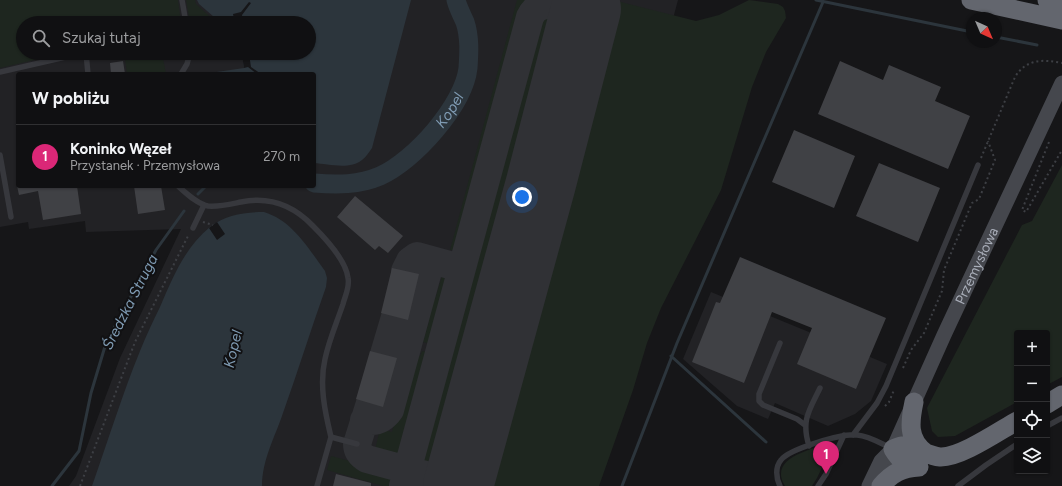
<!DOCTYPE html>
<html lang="pl">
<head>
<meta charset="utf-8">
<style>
	body { margin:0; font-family:Figtree,sans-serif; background:#1e1e20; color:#f1f3f6 }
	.controls { position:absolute; right:12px; bottom:12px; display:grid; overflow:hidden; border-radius:4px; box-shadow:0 1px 3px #0004 }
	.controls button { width:36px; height:36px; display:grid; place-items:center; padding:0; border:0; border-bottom:1px solid #303032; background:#101012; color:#f1f3f6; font:20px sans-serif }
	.compass { position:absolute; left:966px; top:12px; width:36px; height:36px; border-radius:50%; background:#101012; box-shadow:0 1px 3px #0004; rotate:136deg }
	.you { position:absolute; left:522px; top:197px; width:14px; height:14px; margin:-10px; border:3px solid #fff; border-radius:50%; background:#1a73e8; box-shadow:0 0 0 6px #1a73e833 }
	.badge { display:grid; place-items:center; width:26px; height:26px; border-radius:50%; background:#db2777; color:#fff; font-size:13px; font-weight:700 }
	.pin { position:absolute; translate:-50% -33px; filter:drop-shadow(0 1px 2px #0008) }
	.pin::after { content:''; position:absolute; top:21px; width:14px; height:12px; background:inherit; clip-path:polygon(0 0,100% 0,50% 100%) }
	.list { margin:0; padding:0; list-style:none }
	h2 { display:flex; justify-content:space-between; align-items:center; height:52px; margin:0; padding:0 16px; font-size:17px }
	h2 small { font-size:13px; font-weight:400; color:#9c9d9f }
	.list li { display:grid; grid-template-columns:26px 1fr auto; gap:12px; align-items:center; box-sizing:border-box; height:64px; padding:0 16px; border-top:1px solid #303032 }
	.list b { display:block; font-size:15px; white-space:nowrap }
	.list p { margin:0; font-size:13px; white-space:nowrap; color:#9c9d9f }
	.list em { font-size:13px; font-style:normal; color:#9c9d9f }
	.icon { flex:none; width:22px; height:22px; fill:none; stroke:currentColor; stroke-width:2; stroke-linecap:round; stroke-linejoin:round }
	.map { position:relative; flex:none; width:1062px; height:486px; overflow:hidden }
	.search { position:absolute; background:#101012; box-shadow:0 1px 3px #0004; left:16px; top:16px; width:300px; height:44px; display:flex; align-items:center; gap:10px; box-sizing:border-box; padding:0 14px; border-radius:22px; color:#9c9d9f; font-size:15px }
	.panel { position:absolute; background:#101012; box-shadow:0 1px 3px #0004; left:16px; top:72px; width:300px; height:116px; border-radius:4px }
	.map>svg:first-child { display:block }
	.built { fill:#222225; fill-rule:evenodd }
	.green { fill:#1e261f }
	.water { fill:#2c353c }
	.pier { fill:#161618 }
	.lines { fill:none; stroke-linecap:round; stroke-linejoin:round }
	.stream { stroke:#2c353c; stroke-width:3 }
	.river { stroke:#2c353c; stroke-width:19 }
	.taxiway { stroke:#303135; stroke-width:28 }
	.runway { stroke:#303135; stroke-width:70 }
	.building { fill:#404145 }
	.path { stroke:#3d3f44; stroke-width:2; stroke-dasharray:2 3; stroke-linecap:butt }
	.lane { stroke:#37383d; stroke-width:5.5 }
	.secondary { stroke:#45474d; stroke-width:15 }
	.highway { stroke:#63666e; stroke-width:19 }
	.labels { text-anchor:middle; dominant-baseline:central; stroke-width:4; stroke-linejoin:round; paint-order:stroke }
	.street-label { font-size:14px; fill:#a8adb8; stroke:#111113 }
	.water-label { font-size:15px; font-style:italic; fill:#7f9bb3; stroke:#111113 }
</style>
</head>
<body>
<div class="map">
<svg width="1062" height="486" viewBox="0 0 1062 486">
	<rect width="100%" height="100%" fill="#161618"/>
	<!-- built -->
	<path class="built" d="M 0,0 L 678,0 L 547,486 L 69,486 L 76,476 L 120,358 L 181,229 L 86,232 L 85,221 L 29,229 L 28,222 L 0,227 ZM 23,23 L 309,23 L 309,53 L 23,53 ZM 18,74 L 314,74 L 314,186 L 18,186 Z
		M 711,292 L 887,364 L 871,401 L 855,414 L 828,426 L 775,403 L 768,419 L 737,406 L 683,359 Z"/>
	<!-- green -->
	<path class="green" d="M 0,0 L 178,0 L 181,23 L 23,23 L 23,53 L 64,53 L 0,68 Z
		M 186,0 L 195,0 L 196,4 L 217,23 L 190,23 Z
		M 517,0 L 529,0 L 462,250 L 450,250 Z
		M 607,0 L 613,0 L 696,21 L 719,15 L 749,0 L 778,4 L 783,7 L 785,11 L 786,18 L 766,52 L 752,87 L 721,190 L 661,308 L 647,343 L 633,390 L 599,486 L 474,486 Z
		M 550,11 L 563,15 L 569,24 L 449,467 L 440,472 L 420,467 L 417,461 L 536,20 L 542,14 Z
		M 112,53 L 162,53 L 166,74 L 127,74 L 125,59 L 113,56 Z
		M 1062,165 L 1062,377 L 1047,385 L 1047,333 L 1017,333 L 1017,402 L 955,436 L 938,437 L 932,431 L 927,408 L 1022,225 L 1032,221 Z
		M 435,273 L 439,275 L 432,298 L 435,299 L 442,276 L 453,282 L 437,342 L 431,344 L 423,342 L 429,321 L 422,319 Z
		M 422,351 L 428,352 L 432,358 L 405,458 L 399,461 L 378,456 L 375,450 L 380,429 L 392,432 L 408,369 L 415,370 L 418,356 L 420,356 Z
		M 833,442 L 833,445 L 817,478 L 812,486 L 785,486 C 767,457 814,449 833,442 Z
		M 331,456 L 387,471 L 386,475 L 389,474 L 390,472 L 396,473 L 399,479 L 397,486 L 383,486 L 327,470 Z
		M 417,479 L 437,485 L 438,486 L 410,486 L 411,482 Z"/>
	<!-- water -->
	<path class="water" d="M 197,0 L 411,0 L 372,148 C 369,152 366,157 362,160 C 350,170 328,164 314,163 L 314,74 L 203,74 L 244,68 L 242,56 L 249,54 L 249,53 L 309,53 L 309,23 L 221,23 L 199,4 Z
		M 264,212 C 293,221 308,248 325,271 L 327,278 L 326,287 C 311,329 298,371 283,413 C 275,437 262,460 262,486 L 92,486 C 108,441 122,395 140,351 C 146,336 153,321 160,307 C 172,279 185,247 210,227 C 225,215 245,212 264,212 Z"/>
	<!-- pier -->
	<path class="pier" d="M 249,2 L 251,3 L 242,15 L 243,23 L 235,23 L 233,14 L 241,12 Z
		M 249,54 L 251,67 L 261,74 L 257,74 L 248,67 L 244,68 L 242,56 Z
		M 217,222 L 225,234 L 217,240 L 209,228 Z"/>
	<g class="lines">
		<!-- stream -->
		<path class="stream" d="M 816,0 L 972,32
			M 996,37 L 1037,45
			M 198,194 L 206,186
			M 671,356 L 766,442
			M 52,486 L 79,451 L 91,393 L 106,343 L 156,250 L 184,211
			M 622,486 L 677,343 L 823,2"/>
		<!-- river -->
		<path class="river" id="s1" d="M 314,183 C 337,185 359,185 380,176 C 414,161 464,105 468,68 C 469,53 470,37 465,22 C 462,15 458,8 456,0"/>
		<!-- taxiway -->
		<path class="taxiway" d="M 405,271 L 410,261 L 417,256 L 446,264
			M 384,354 L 395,317
			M 370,403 L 357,444 C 357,451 360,455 367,459 L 459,484
			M 364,420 C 376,423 383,420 390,410 L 431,260
			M 403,486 L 530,17 C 537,2 550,4 563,8 C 568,9 574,10 578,15 C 581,19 581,24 581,30"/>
		<!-- runway -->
		<path class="runway" d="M 458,486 L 541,183 L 586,9"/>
	</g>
	<!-- building -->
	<path class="building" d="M 123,61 L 125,74 L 111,74 L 110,63 Z
		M 840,61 L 883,80 L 889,65 L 941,87 L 935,101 L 970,116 L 948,169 L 818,114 Z
		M 794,130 L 855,156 L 834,208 L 772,182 Z
		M 879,163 L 940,188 L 918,242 L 856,216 Z
		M 17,186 L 77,186 L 81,214 L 43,220 L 38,191 L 19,195 Z
		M 134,186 L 161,186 L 165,210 L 138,214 Z
		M 355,196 L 403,236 L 388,253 L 379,246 L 375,250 L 337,217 Z
		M 740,257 L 886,318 L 856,389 L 797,364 L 812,328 L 772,312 L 744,383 L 692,362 L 716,302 L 720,303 Z
		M 392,268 L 419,274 L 408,320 L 381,313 Z
		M 370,351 L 397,358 L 383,407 L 356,399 Z
		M 336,474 L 371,483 L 371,486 L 333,486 Z"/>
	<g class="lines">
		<!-- path -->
		<path class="path" d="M 1049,142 L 1022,210 L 1026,212 L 1062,150
			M 981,158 L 1015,77 C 1026,59 1043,59 1062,63
			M 203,222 L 213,225
			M 903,368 L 911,350 L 924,333 L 942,291 L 944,270 L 972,203 L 979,199 L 995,160 L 988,141
			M 885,406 L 889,402 L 894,390
			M 80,486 L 135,342 L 189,234"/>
		<!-- lane -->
		<path class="lane" d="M 182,0 L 186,23
			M 86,53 L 88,74
			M 0,72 L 83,53
			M 181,74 L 187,64 L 190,53
			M 0,155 L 11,217
			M 178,186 C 186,193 197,204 208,206 C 219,207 231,204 241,202 C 270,196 293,205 313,226 C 325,238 346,260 348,278 C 350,287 345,296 343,304 C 337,322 329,340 325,359 C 319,385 325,412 331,437 L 357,444
			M 193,228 L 204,205
			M 780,343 L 759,394 L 759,401 L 763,405 L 797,419 L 805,425
			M 1047,426 L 1062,418
			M 853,435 L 877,403 L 886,386 L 978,165
			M 809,446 C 801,420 809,411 820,388
			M 317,486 L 331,437
			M 780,486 C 776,478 775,467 781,460 C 789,449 843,433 857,435 C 869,436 880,443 891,448
			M 818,486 L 826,474 L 844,435
			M 958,486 L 986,465 L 1017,444"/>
		<!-- secondary -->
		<g class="secondary">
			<path id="s2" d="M 881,483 L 891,464 L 893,449 L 944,335 L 1062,83"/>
			<path d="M 869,486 L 881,461 L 893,449"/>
		</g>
		<!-- highway -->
		<path class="highway" d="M 971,0 L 1062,20
			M 1047,0 L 1062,3
			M 914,402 C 910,421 907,440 926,453
			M 1047,404 L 1062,395
			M 917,467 C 905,465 899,459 893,449 C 896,448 901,445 905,446 C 917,447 928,456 940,457 C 960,458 999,431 1017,421
			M 881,486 C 892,473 902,468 919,467"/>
	</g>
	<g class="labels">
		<!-- street labels -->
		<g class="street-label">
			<text stroke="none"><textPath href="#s2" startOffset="238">Przemysłowa</textPath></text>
		</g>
		<!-- water labels -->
		<g class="water-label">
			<text stroke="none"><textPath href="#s1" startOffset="164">Kopel</textPath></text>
			<text transform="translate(130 302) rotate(-63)">Średzka Struga</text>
			<text transform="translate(233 349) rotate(-77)">Kopel</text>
		</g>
	</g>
</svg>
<div class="controls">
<button>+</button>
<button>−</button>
<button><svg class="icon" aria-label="locate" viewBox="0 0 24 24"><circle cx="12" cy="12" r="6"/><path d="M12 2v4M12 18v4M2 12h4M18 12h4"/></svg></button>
<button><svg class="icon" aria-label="layers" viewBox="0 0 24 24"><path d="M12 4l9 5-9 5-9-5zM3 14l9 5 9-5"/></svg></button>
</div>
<svg class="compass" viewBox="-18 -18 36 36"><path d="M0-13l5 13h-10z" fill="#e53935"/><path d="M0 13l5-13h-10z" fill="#9c9d9f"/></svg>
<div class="you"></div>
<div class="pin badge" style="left:826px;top:474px">1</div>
<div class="search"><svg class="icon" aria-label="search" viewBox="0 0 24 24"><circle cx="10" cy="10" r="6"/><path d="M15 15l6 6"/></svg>Szukaj tutaj</div>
<section class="panel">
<h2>W pobliżu<small></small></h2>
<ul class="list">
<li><span class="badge">1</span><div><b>Koninko Węzeł</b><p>Przystanek · Przemysłowa</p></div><em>270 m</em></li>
</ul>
</section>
</div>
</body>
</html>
